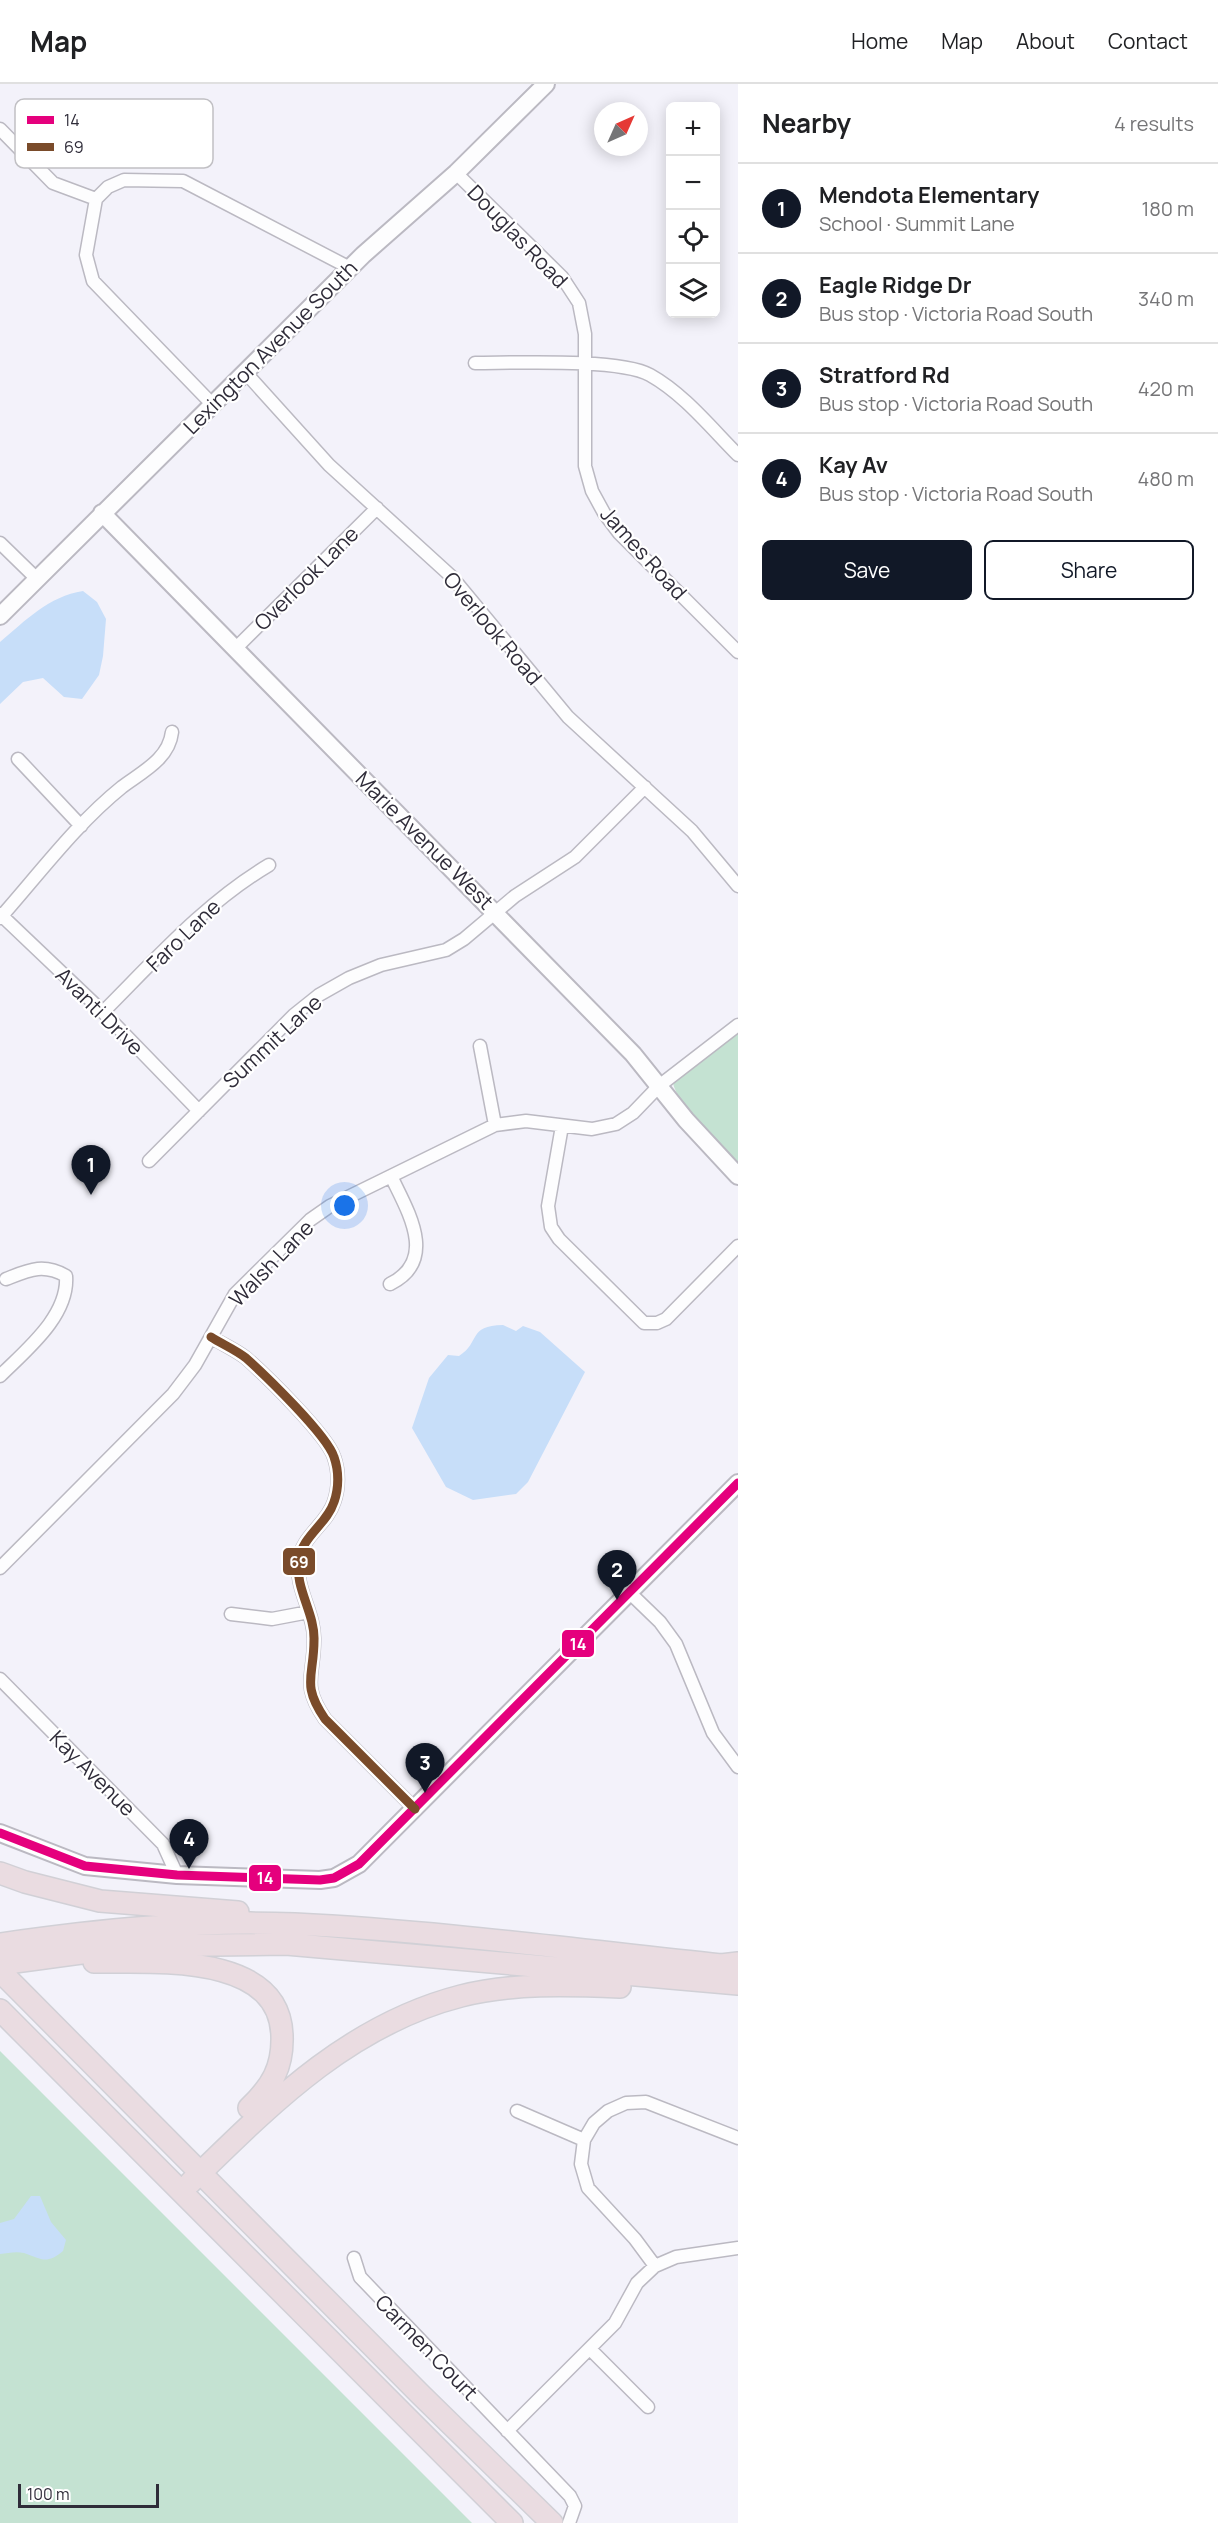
<!DOCTYPE html>
<html lang="en">
<head>
<meta charset="utf-8">
<style>
	body { margin:0; font-family:Manrope,sans-serif; background:#f2f2f2; color:#202124 }
	.controls { position:absolute; right:18px; top:18px; display:grid; overflow:hidden; border-radius:9px; box-shadow:0 3px 15px #0003 }
	.controls button { width:54px; height:54px; display:grid; place-items:center; padding:0; border:0; border-bottom:2px solid #e0e0e0; background:#fff; color:#202124; font:30px sans-serif }
	.compass { position:absolute; left:594px; top:18px; width:54px; height:54px; border-radius:50%; background:#fff; box-shadow:0 3px 15px #0003; rotate:45deg }
	.scale { position:absolute; left:18px; bottom:15px; width:141px; box-sizing:border-box; padding-left:6px; border:3px solid #2f2c39; border-top:0; font-size:16px; line-height:21px; white-space:nowrap; color:#2f2c39; -webkit-text-stroke:4px #fff; paint-order:stroke }
	.you { position:absolute; left:345px; top:1122px; width:21px; height:21px; margin:-15px; border:4px solid #fff; border-radius:50%; background:#1a73e8; box-shadow:0 0 0 9px #1a73e833 }
	.badge { display:grid; place-items:center; width:39px; height:39px; border-radius:50%; background:#111827; color:#fff; font-size:20px; font-weight:700 }
	.pin { position:absolute; translate:-50% -50px; filter:drop-shadow(0 2px 3px #0008) }
	.pin::after { content:''; position:absolute; top:32px; width:21px; height:18px; background:inherit; clip-path:polygon(0 0,100% 0,50% 100%) }
	.list { margin:0; padding:0; list-style:none }
	h2 { display:flex; justify-content:space-between; align-items:center; height:78px; margin:0; padding:0 24px; font-size:26px }
	h2 small { font-size:20px; font-weight:400; color:#757577 }
	.list li { display:grid; grid-template-columns:39px 1fr auto; gap:18px; align-items:center; box-sizing:border-box; height:90px; padding:0 24px; border-top:2px solid #e0e0e0 }
	.list b { display:block; font-size:22px; white-space:nowrap }
	.list p { margin:0; font-size:20px; white-space:nowrap; color:#757577 }
	.list em { font-size:20px; font-style:normal; color:#757577 }
	.actions { display:flex; gap:12px; padding:18px 24px }
	.actions a { flex:1; padding:14px 0; border:2px solid #111827; border-radius:9px; text-align:center; font-size:21px; color:#111827 }
	.actions .main { background:#111827; color:#fff }
	.icon { flex:none; width:33px; height:33px; fill:none; stroke:currentColor; stroke-width:2; stroke-linecap:round; stroke-linejoin:round }
	.map { position:relative; flex:none; width:738px; height:2439px; overflow:hidden }
	header { display:flex; align-items:center; gap:36px; box-sizing:border-box; height:84px; padding:0 30px; background:#fff; border-bottom:2px solid #e0e0e0 }
	header strong { font-size:28px }
	nav { display:flex; gap:33px; margin-inline-start:auto; font-size:21px }
	main { display:flex }
	aside { flex:1; background:#fff }
	.map>svg:first-child { display:block }
	.green { fill:#c4e2d2 }
	.water { fill:#c7def9 }
	.lines { fill:none; stroke-linecap:round; stroke-linejoin:round }
	.street-casing { stroke:#bbb9c2; stroke-width:15 }
	.secondary-casing { stroke:#bbb9c2; stroke-width:20 }
	.highway-casing { stroke:#d1d0d6; stroke-width:24 }
	.street { stroke:#fdfdfe; stroke-width:12 }
	.secondary { stroke:#fdfdfe; stroke-width:16 }
	.highway { stroke:#eadce1; stroke-width:21 }
	.bus-1-casing { stroke:#fff; stroke-width:14 }
	.bus-2-casing { stroke:#fff; stroke-width:14 }
	.bus-1 { stroke:#e5007d; stroke-width:9 }
	.bus-2 { stroke:#7a4b2a; stroke-width:9 }
	.labels { text-anchor:middle; dominant-baseline:central; stroke-width:4.5; stroke-linejoin:round; paint-order:stroke }
	.street-label { font-size:21px; fill:#2f2c39; stroke:#fff }
	.key { fill:#fff; stroke:#c1c0c4; stroke-width:1.5 }
	.key-label { font-size:16px; fill:#2f2c39 }
	.line-badge { stroke:#fff; stroke-width:2 }
	.badge-label { font-size:16px; text-anchor:middle; font-weight:bold; fill:#fff }
</style>
</head>
<body>
<header>
<strong>Map</strong>
<nav><a>Home</a><a>Map</a><a>About</a><a>Contact</a></nav>
</header>
<main>
<div class="map">
<svg width="738" height="2439" viewBox="0 0 738 2439">
	<rect width="100%" height="100%" fill="#f3f2fa"/>
	<!-- green -->
	<path class="green" d="M 738,949 L 738,1079 C 721,1061 677,1021 673,999 Z
		M 0,1967 L 472,2439 L 0,2439 Z"/>
	<!-- water -->
	<path class="water" d="M 83,507 L 97,518 L 106,535 L 103,572 L 99,591 L 82,615 L 64,613 L 43,594 L 23,598 L 0,620 L 0,558 C 25,537 49,512 83,507 Z
		M 503,1241 L 516,1247 L 523,1242 L 540,1248 L 585,1288 L 528,1398 L 516,1410 L 473,1416 L 446,1403 L 412,1344 L 429,1294 L 448,1271 L 459,1272 C 481,1258 467,1242 503,1241 Z
		M 31,2112 L 40,2112 L 51,2138 L 66,2156 L 63,2167 C 46,2181 42,2175 24,2169 C 16,2167 8,2169 0,2170 L 0,2139 L 14,2135 Z"/>
	<g class="lines">
		<defs>
			<path id="street" d="M 0,45 L 53,99 L 96,115
				M 456,89 L 562,193 L 579,219 L 585,250 L 585,382 L 592,407 L 604,429 L 619,449 L 738,568
				M 475,279 C 513,279 620,274 650,291 C 684,310 711,344 738,371
				M 245,288 L 329,381 L 452,493 L 568,633 L 692,747 L 738,802
				M 212,320 L 93,197 L 86,171 L 96,115 L 108,103 L 124,96 L 183,97 L 350,184
				M 0,459 L 37,495
				M 235,565 L 377,424
				M 18,675 L 81,742
				M 0,830 L 103,928 L 199,1027
				M 0,834 C 39,790 76,740 122,703 C 142,688 169,675 172,648
				M 103,928 C 155,876 205,819 269,781
				M 480,962 L 495,1041
				M 562,1042 L 548,1122 L 551,1143 L 559,1155 L 644,1239 L 657,1239 L 666,1235 L 738,1162
				M 149,1077 L 294,931 L 319,911 L 349,894 L 381,881 L 446,866 L 464,855 L 515,812 L 575,773 L 645,703
				M 390,1200 C 439,1176 407,1126 391,1092
				M 211,1253 C 222,1260 236,1266 246,1274 C 265,1291 327,1351 334,1373 C 339,1387 339,1404 334,1418 C 327,1440 302,1452 299,1476 C 294,1503 315,1529 314,1556 C 314,1593 301,1600 325,1635 L 415,1725
				M 0,1292 C 26,1266 69,1232 66,1192 C 43,1179 29,1186 6,1195
				M 0,1484 L 173,1310 L 195,1281 L 235,1210 L 310,1136 L 330,1122 L 495,1041 L 526,1037 L 592,1045 L 616,1040 L 633,1029 L 659,1002 L 738,941
				M 630,1509 L 660,1538 L 676,1560 L 713,1649 L 738,1683
				M 231,1530 L 272,1535 L 309,1528
				M 0,1595 L 163,1760 L 177,1791
				M 517,2027 L 584,2056
				M 354,2174 L 360,2193 L 570,2412 L 575,2422 L 569,2439
				M 655,2182 L 635,2155 L 588,2104 L 581,2080 L 584,2056 L 594,2039 L 608,2027 L 626,2019 L 646,2018 L 738,2054
				M 590,2265 L 648,2323
				M 507,2347 L 615,2239 L 637,2199 L 655,2182 L 676,2173 L 738,2164"/>
			<path id="secondary" d="M 102,429 L 633,970 L 686,1036 L 738,1092
				M 0,532 L 363,171 L 456,89 L 546,0
				M 0,1749 L 85,1782 L 177,1791 L 320,1796 L 334,1794 L 359,1780 L 738,1399"/>
			<path id="highway" d="M 0,1789 L 25,1798 L 100,1817 L 238,1828
				M 0,1860 C 98,1846 196,1836 295,1840 C 437,1847 579,1866 721,1881 L 738,1879
				M 94,1878 C 150,1879 280,1867 282,1952 C 283,1983 272,2002 249,2024
				M 0,1880 L 133,1862 L 286,1860 L 738,1900
				M 0,1887 L 421,2311 L 552,2439
				M 0,1926 L 512,2439
				M 190,2099 C 270,2021 348,1941 461,1912 C 512,1899 568,1901 620,1903"/>
		</defs>
		<!-- street casing -->
		<use href="#street" class="street-casing"/>
		<!-- secondary casing -->
		<use href="#secondary" class="secondary-casing"/>
		<!-- highway casing -->
		<use href="#highway" class="highway-casing"/>
		<!-- street -->
		<use href="#street" class="street"/>
		<!-- secondary -->
		<use href="#secondary" class="secondary"/>
		<!-- highway -->
		<use href="#highway" class="highway"/>
		<defs>
			<path id="bus-1" d="M 0,1749 L 85,1782 L 177,1791 L 320,1796 L 334,1794 L 359,1780 L 738,1399"/>
			<path id="bus-2" d="M 211,1253 C 222,1260 236,1266 246,1274 C 265,1291 327,1351 334,1373 C 339,1387 339,1404 334,1418 C 327,1440 302,1452 299,1476 C 294,1503 315,1529 314,1556 C 314,1593 301,1600 325,1635 L 415,1725"/>
		</defs>
		<!-- bus-1 casing -->
		<use href="#bus-1" class="bus-1-casing"/>
		<!-- bus-2 casing -->
		<use href="#bus-2" class="bus-2-casing"/>
		<!-- bus-1 -->
		<use href="#bus-1" class="bus-1"/>
		<!-- bus-2 -->
		<use href="#bus-2" class="bus-2"/>
	</g>
	<g class="labels">
		<!-- street labels -->
		<g class="street-label">
			<text transform="translate(518 152) rotate(46)">Douglas Road</text>
			<text transform="translate(270 263) rotate(-45)">Lexington Avenue South</text>
			<text transform="translate(644 469) rotate(48)">James Road</text>
			<text transform="translate(306 494) rotate(-45)">Overlook Lane</text>
			<text transform="translate(493 544) rotate(50)">Overlook Road</text>
			<text transform="translate(425 756) rotate(45)">Marie Avenue West</text>
			<text transform="translate(183 851) rotate(-44)">Faro Lane</text>
			<text transform="translate(100 927) rotate(45)">Avanti Drive</text>
			<text transform="translate(272 957) rotate(-43)">Summit Lane</text>
			<text transform="translate(271 1179) rotate(-46)">Walsh Lane</text>
			<text transform="translate(93 1689) rotate(45)">Kay Avenue</text>
			<text transform="translate(427 2263) rotate(46)">Carmen Court</text>
		</g>
	</g>
	<!-- legend -->
	<rect x="15" y="15" width="198" height="69" rx="9" class="key"/>
	<rect x="27" y="32" width="27" height="8" fill="#e5007d"/>
	<rect x="27" y="59" width="27" height="8" fill="#7a4b2a"/>
	<g class="key-label">
		<text x="64" y="42">14</text>
		<text x="64" y="69">69</text>
	</g>
	<g class="line-badge">
		<rect x="282" y="1463" width="34" height="29" rx="6" fill="#7a4b2a"/>
		<rect x="561" y="1545" width="34" height="29" rx="6" fill="#e5007d"/>
		<rect x="248" y="1780" width="34" height="28" rx="6" fill="#e5007d"/>
	</g>
	<g class="badge-label">
		<text x="299" y="1484">69</text>
		<text x="578" y="1566">14</text>
		<text x="265" y="1800">14</text>
	</g>
</svg>
<div class="controls">
<button>+</button>
<button>−</button>
<button><svg class="icon" aria-label="locate" viewBox="0 0 24 24"><circle cx="12" cy="12" r="6"/><path d="M12 2v4M12 18v4M2 12h4M18 12h4"/></svg></button>
<button><svg class="icon" aria-label="layers" viewBox="0 0 24 24"><path d="M12 4l9 5-9 5-9-5zM3 14l9 5 9-5"/></svg></button>
</div>
<svg class="compass" viewBox="-18 -18 36 36"><path d="M0-13l5 13h-10z" fill="#e53935"/><path d="M0 13l5-13h-10z" fill="#757577"/></svg>
<div class="scale">100 m</div>
<div class="you"></div>
<div class="pin badge" style="left:91px;top:1111px">1</div>
<div class="pin badge" style="left:617px;top:1516px">2</div>
<div class="pin badge" style="left:425px;top:1709px">3</div>
<div class="pin badge" style="left:189px;top:1785px">4</div>
</div>
<aside>
<h2>Nearby<small>4 results</small></h2>
<ul class="list">
<li><span class="badge">1</span><div><b>Mendota Elementary</b><p>School · Summit Lane</p></div><em>180 m</em></li>
<li><span class="badge">2</span><div><b>Eagle Ridge Dr</b><p>Bus stop · Victoria Road South</p></div><em>340 m</em></li>
<li><span class="badge">3</span><div><b>Stratford Rd</b><p>Bus stop · Victoria Road South</p></div><em>420 m</em></li>
<li><span class="badge">4</span><div><b>Kay Av</b><p>Bus stop · Victoria Road South</p></div><em>480 m</em></li>
</ul>
<div class="actions"><a class="main">Save</a><a>Share</a></div>
</aside>
</main>
</body>
</html>
